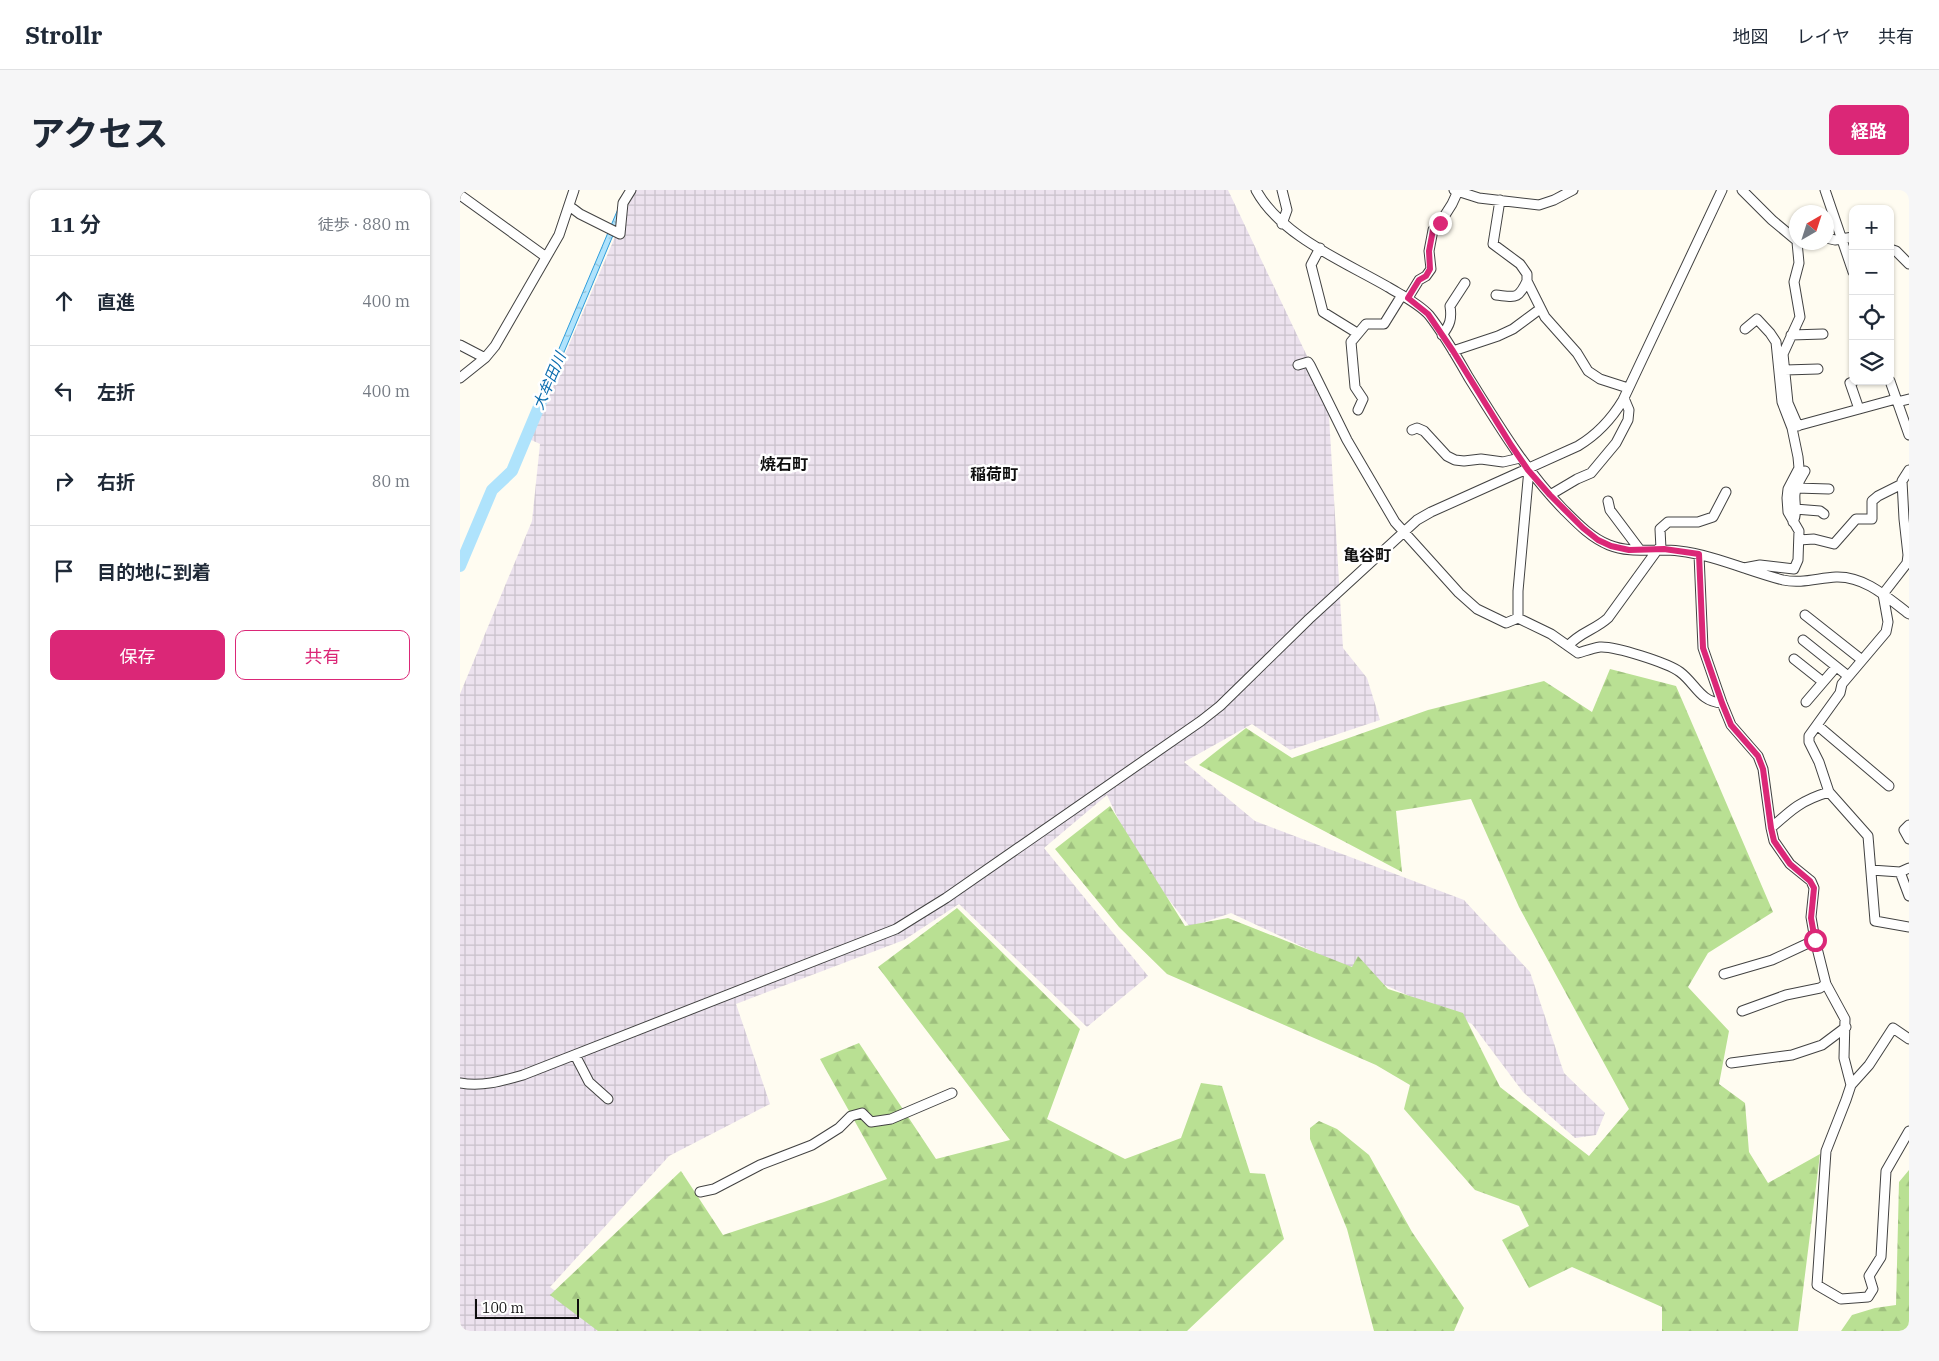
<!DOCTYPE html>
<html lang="ja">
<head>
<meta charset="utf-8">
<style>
	body { margin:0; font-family:"IBM Plex Serif","Noto Sans JP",serif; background:#f6f6f7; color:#1f2937 }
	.controls { position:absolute; right:15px; top:15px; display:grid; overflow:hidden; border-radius:10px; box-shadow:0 1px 4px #0004 }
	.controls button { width:45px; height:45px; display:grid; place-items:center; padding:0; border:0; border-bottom:1px solid #e0e1e3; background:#fff; color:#1f2937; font:25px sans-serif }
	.compass { position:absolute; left:1329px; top:15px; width:45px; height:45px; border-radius:50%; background:#fff; box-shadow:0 1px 4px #0004; rotate:39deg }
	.scale { position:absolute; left:15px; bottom:12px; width:104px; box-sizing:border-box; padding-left:5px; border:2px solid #0f0f0f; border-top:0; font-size:14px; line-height:18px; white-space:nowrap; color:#0f0f0f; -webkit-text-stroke:4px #fff; paint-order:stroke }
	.stop { position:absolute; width:15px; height:15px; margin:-11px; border:4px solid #db2777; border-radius:50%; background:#fff }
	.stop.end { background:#db2777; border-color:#fff; box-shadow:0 1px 5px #0008 }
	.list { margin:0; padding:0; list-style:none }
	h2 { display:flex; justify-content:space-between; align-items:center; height:65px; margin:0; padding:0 20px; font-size:21px }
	h2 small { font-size:16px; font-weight:400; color:#747a83 }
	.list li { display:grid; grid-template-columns:32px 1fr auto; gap:15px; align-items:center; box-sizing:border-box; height:90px; padding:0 20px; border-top:1px solid #e0e1e3 }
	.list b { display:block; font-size:19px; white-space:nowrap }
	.list em { font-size:16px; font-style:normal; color:#747a83 }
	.actions { display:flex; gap:10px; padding:15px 20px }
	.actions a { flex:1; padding:11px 0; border:1px solid #db2777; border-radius:10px; text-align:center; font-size:18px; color:#db2777 }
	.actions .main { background:#db2777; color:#fff }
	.icon { flex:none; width:28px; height:28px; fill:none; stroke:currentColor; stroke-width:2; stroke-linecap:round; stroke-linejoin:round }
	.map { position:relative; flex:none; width:1449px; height:1141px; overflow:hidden; border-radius:10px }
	header { display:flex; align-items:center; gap:30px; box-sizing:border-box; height:70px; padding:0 25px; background:#fff; border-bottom:1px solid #e0e1e3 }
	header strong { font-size:24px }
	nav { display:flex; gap:28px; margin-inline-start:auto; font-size:18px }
	.intro { display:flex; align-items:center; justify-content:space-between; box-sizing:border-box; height:120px; padding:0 30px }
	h1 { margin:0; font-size:35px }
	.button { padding:12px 22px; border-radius:10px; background:#db2777; color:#fff; font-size:18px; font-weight:700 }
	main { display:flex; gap:30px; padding:0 30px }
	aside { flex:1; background:#fff; border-radius:10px; box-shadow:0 1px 4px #0004 }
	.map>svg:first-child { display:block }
	.industrial { fill:url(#industrial-grid) }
	.forest { fill:url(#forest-firs) }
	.water { fill:url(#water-ripples); stroke:#2f9ddb }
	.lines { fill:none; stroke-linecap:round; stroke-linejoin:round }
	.river { stroke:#afe3fc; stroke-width:12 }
	.minor-casing { stroke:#424242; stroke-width:11 }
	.minor { stroke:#fff; stroke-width:9 }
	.route { stroke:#db2777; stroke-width:6 }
	.labels { text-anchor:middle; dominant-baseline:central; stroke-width:5; stroke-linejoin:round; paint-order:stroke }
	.water-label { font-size:15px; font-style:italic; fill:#0b6dae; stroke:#fff }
	.quarter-label { font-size:16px; font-weight:bold; fill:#0f0f0f; stroke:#fff }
</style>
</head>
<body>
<header>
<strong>Strollr</strong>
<nav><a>地図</a><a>レイヤ</a><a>共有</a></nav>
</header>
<div class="intro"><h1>アクセス</h1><a class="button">経路</a></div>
<main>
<aside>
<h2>11 分<small>徒歩 · 880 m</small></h2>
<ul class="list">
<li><svg class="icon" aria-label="ahead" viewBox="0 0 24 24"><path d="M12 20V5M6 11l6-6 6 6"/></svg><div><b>直進</b></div><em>400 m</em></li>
<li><svg class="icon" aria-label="left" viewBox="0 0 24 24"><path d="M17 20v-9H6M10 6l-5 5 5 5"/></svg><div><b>左折</b></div><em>400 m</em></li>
<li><svg class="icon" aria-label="right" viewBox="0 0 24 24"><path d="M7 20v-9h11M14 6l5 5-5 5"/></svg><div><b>右折</b></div><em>80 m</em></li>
<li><svg class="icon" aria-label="arrive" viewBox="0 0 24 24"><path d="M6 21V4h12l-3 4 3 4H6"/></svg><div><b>目的地に到着</b></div></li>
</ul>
<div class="actions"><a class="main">保存</a><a>共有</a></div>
</aside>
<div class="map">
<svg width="1449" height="1141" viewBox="0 0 1449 1141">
	<defs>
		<pattern id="industrial-grid" width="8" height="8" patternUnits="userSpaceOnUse" patternTransform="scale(1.25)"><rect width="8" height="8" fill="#ece2ee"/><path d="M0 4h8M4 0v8" fill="none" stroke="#c9c1cb"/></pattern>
		<pattern id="forest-firs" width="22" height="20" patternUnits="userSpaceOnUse" patternTransform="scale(1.25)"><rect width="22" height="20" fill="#b9e093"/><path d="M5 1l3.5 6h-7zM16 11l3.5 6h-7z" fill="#9ebf7e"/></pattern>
		<pattern id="water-ripples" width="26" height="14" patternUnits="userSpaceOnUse" patternTransform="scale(1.25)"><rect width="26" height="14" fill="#afe3fc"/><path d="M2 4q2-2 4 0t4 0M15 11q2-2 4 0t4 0" fill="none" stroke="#95c2d7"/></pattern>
	</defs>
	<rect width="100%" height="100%" fill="#fffcf1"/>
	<!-- industrial -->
	<path class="industrial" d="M 175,0 L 768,0 L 868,210 L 883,458 L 907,488 L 920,530 L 830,560 L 792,534 L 724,572 L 795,631 L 1004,710 L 1070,782 L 1104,883 L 1145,923 L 1136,945 L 1115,948 L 1063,902 L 1012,834 L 907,787 L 771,723 L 730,737 L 676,667 L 647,605 L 584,658 L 688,786 L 627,837 L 499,714 L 444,750 L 276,814 L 310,914 L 209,966 L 90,1097 L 148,1141 L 0,1141 L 0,504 L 72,331 L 80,254 L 69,249 Z"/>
	<!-- forest -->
	<path class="forest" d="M 1150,479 L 1216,496 L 1313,722 L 1248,763 L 1228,797 L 1269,841 L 1259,894 L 1285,913 L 1289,962 L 1308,993 L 1360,964 L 1338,1141 L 1202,1141 L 1202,1117 L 1112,1077 L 1069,1098 L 1042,1050 L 1069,1036 L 1059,1016 L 1015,1000 L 944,919 L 950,895 L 916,875 L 707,784 L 659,737 L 595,659 L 650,616 L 725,736 L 768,728 L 892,777 L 898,766 L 928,799 L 1003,823 L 1040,897 L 1129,966 L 1169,919 L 1059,717 L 1011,609 L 936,621 L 942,682 L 739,575 L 786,538 L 832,568 L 968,520 L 1084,491 L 1132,522 Z
		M 497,718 L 620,839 L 587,929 L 665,969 L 721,948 L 741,893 L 762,896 L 790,983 L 805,984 L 824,1049 L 727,1141 L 138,1141 L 90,1105 L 221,981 L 263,1045 L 364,1012 L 427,989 L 360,869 L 399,853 L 476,969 L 550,950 L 418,777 Z
		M 859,931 L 877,939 L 909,965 L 952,1042 L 1004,1118 L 994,1141 L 914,1141 L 887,1039 L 850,949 L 850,938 Z
		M 1449,980 L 1449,1141 L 1381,1141 L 1392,1125 L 1415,1118 L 1436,1115 L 1439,992 Z"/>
	<!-- water -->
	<path class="water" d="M 166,0 L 172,0 L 81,217 L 71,225 Z"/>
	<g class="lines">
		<!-- river -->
		<path class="river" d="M 0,376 L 32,300 L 52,281 L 83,207"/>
		<defs>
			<path id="minor" d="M 796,0 C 821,46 883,71 928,97 C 941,105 958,113 969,125 C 984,144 997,167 1009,188 C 1038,234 1065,280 1103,319 C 1117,333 1131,348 1149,355 C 1171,364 1196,358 1219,361 C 1254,365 1288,381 1323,390 C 1341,394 1358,388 1376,387 C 1405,386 1428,408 1449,424
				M 994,0 L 1019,8 L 1079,15 L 1094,10 L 1113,0
				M 1282,0 L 1312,30 L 1336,50
				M 1365,0 L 1393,82
				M 0,5 L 86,67
				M 1040,10 L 1033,54 L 1060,74 L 1067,84 L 1067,91 L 1085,127 L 1117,163 L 1128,181 L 1140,189 L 1168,198
				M 112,18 L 120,24 L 160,44 L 163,13 L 171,0
				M 822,34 L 827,20 L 822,0
				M 1366,48 L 1375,50 L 1393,47
				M 1337,52 L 1339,73 L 1334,92 L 1340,127 L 1323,164 L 1328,213 L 1338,236
				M 860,58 L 851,75 L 863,122 L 897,143
				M 1430,59 L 1436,61 L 1449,74
				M 1036,105 C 1055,107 1058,110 1067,91
				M 948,108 L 959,90 L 966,86 L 971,79 L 969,61 L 973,40 L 980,33 L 992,14 L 998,1
				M 982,145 C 990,135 992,129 990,116 L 1005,93
				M 1331,145 L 1363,144
				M 0,155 L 25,168
				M 993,161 L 1038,146 L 1053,139 L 1080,119
				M 838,175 L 848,172 L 850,175 L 887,250 L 935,332 L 999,403 L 1017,419 L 1046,433 L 1058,428 L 1091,444 L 1118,463 C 1125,461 1133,458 1140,457 C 1155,456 1208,473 1220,482 C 1236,494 1240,512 1262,513
				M 1325,180 L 1358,179
				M 0,188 L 25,168 L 35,156 L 99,45 L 114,0
				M 1394,191 L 1390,193 L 1399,219
				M 1430,191 L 1449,245
				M 1437,212 L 1449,209
				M 898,220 L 903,209 L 895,197 L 891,152 L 906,134 L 924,134 L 942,105
				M 1333,237 L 1436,209
				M 952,240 L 957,238 L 964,241 L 987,266 L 995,270 L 1004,271 L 1021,269 L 1043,272 L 1060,268
				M 1449,280 L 1442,291 L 1444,329 L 1448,365 L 1447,373 L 1423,404 L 1428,432 L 1426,442 L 1382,494 L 1380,503 L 1349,546 L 1349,552 L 1359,572 L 1369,602 L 1408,646 L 1415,731 L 1449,737
				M 1336,298 L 1369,299
				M 1090,305 L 1117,289 L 1131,283 L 1156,253 L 1168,230 L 1169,220 L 1164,208
				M 1148,311 L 1150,320 L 1180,360
				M 1335,319 L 1360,321 L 1364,324
				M 1333,332 C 1338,323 1334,313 1335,304 C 1336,295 1341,288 1345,281
				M 1339,350 L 1354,349 L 1374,354 L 1396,329 L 1412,329 L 1412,311 L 1418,306 L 1442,294
				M 1201,359 L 1200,339 L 1208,332 L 1238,332 L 1253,327 L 1266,302
				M 1239,365 L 1243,458 L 1262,513 L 1271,535 L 1298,566 L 1303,579 L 1311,638 L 1314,651 L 1330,674 L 1351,691 L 1354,698 L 1351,727 L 1355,750 L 1366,794 L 1385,829 L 1384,868 L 1391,895
				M 1284,378 L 1300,375 L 1334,379 L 1338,370 L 1339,341 L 1328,322 L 1327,308 L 1328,299 L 1339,278 L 1338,267 L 1332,238 L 1322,212 L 1316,152 L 1310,143 L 1297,129 L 1285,139
				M 1345,425 L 1402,470
				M 1058,428 L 1058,401 L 1069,279
				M 1343,450 L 1388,486
				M 1108,456 C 1120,442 1135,440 1148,428 L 1198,359
				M 1334,469 L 1363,492
				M 1346,512 L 1376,477
				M 1357,535 L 1429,596
				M 1449,635 L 1444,640 L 1449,649
				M 1311,638 C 1332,619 1342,610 1369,602
				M 1411,680 L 1440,682 L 1449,678
				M 1440,682 L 1449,706
				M 1264,784 L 1312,770 L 1355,750
				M 1282,821 L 1326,805 L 1360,798 L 1366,794
				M 1449,849 L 1433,838 L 1409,875 L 1391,895 L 1386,910 L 1366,961 L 1357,1095 L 1381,1109 L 1408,1107 L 1413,1099 L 1409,1086 L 1421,1067 L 1426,981 L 1449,941
				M 115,865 L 129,892 L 148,909
				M 1271,873 L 1332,865 L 1362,855 L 1386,837
				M 0,893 C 22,897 42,891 63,885 L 436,739 L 486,708 L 741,531 L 760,516 L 849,429 L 957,330 L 971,322 L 1118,256 C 1138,244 1151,230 1163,210 L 1262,0
				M 240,1002 L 254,999 L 300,975 L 352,955 L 379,938 L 391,926 L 402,923 L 411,932 L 431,929 L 492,903"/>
		</defs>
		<!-- minor casing -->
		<use href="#minor" class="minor-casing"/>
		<!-- minor -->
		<use href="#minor" class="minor"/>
	</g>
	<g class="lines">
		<!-- route -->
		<path class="route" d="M 980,33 L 973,40 L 969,61 L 970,79 L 966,86 L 959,90 L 948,108 L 968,124 L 993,161 L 1051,255 L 1068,280 L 1090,305 L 1123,338 L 1138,350 L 1151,356 L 1169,360 L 1204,359 L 1239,364 L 1243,458 L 1262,513 L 1271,535 L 1298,566 L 1303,579 L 1311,638 L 1314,651 L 1330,674 L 1350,691 L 1354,698 L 1351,728 L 1355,750"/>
	</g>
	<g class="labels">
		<!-- water labels -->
		<g class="water-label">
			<text transform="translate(89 191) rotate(-67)">大牟田川</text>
		</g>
		<!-- quarter labels -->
		<g class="quarter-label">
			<text x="324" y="274">焼石町</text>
			<text x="534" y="284">稲荷町</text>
			<text x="907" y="365">亀谷町</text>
		</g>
	</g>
</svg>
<div class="controls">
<button>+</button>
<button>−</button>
<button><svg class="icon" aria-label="locate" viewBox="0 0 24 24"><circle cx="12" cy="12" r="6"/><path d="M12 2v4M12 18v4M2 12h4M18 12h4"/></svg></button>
<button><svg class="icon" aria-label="layers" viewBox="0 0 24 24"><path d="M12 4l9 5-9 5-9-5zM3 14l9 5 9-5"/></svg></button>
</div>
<svg class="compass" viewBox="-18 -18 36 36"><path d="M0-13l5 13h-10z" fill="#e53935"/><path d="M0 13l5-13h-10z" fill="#747a83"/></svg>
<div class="scale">100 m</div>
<div class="stop" style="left:1355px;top:750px"></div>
<div class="stop end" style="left:980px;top:33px"></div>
</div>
</main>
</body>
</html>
